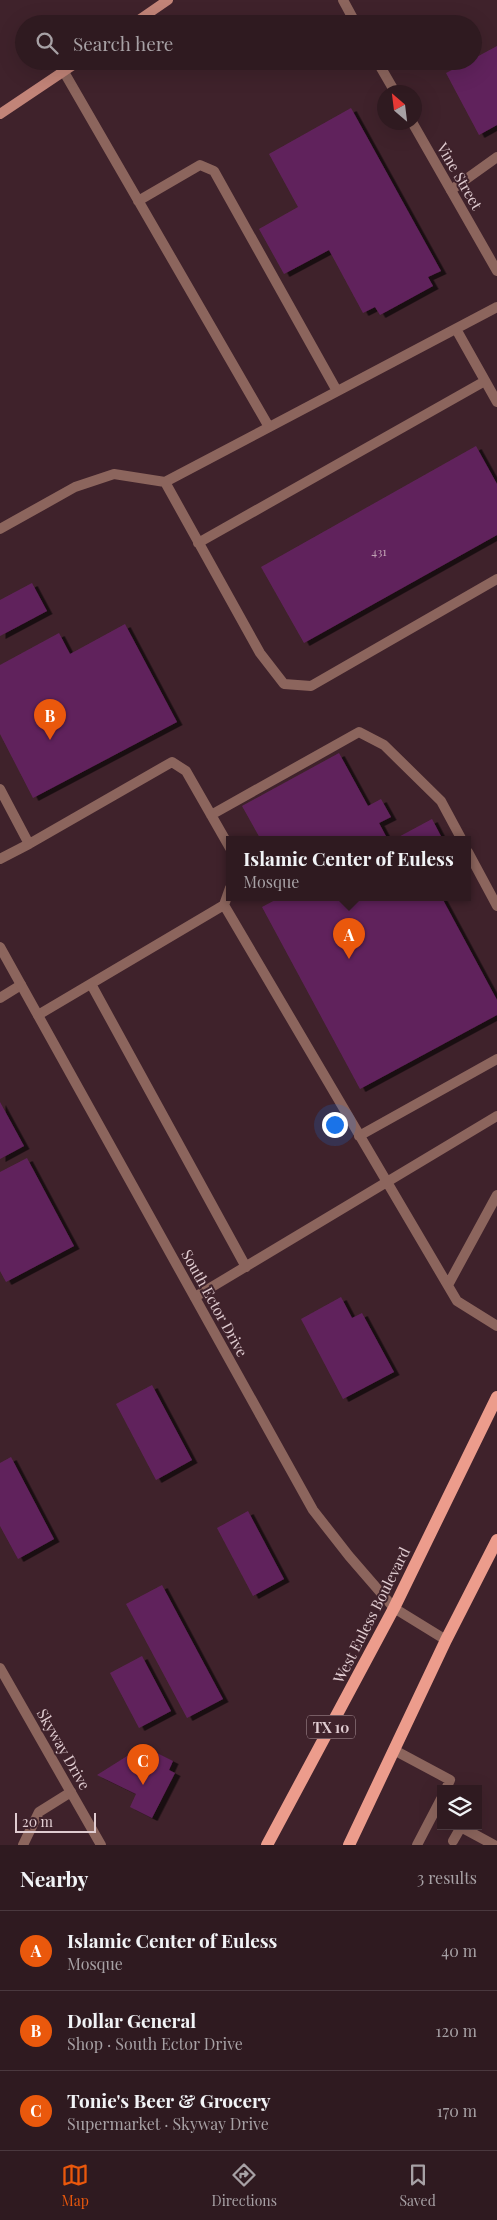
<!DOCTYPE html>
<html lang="en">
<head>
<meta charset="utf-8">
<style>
	body { margin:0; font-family:"Playfair Display",serif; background:#3b272d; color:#f1f3f6 }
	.controls { position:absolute; right:15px; bottom:15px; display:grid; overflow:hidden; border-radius:0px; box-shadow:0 5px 20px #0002 }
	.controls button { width:45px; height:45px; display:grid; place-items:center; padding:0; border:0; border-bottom:1px solid #4a383e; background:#2f1a20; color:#f1f3f6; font:25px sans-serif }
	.compass { position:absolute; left:377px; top:85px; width:45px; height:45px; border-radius:50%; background:#2f1a20; box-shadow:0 5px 20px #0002; rotate:332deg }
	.scale { position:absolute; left:15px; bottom:12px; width:81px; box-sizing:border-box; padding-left:5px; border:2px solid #e0ccd1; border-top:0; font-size:14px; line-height:18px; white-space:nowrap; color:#e0ccd1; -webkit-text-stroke:4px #3f222b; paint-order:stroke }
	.you { position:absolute; left:334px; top:1124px; width:18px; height:18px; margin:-12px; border:4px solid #fff; border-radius:50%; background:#1a73e8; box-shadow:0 0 0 8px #1a73e833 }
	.badge { display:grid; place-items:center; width:32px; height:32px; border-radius:50%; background:#ea580c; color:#fff; font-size:16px; font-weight:700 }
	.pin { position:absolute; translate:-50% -41px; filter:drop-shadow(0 1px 2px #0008) }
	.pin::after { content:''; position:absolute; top:26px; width:18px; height:15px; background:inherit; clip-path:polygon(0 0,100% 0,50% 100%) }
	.popup { position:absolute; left:226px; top:836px; width:245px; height:65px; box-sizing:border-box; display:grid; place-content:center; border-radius:0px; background:#2f1a20; filter:drop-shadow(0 1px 4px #0005); font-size:16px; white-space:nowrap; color:#a7a1a5 }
	.popup b { font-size:19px; color:#f1f3f6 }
	.popup::after { content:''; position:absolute; left:50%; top:100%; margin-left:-10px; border:10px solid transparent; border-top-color:#2f1a20 }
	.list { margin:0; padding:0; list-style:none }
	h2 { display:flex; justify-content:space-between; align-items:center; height:65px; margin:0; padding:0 20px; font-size:21px }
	h2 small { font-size:16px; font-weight:400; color:#a7a1a5 }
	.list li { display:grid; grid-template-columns:32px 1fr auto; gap:15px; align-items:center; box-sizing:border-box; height:80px; padding:0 20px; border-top:1px solid #4a383e }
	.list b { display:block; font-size:19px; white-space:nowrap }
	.list p { margin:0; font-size:16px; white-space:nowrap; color:#a7a1a5 }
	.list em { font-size:16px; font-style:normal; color:#a7a1a5 }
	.icon { flex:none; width:28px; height:28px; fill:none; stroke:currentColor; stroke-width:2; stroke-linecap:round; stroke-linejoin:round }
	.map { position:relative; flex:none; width:497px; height:1845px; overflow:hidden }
	.search { position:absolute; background:#2f1a20; box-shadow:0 5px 20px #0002; left:15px; right:15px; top:15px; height:55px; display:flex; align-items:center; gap:12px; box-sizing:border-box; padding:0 18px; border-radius:28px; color:#a7a1a5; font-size:19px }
	.sheet { height:305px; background:#2f1a20 }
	nav { display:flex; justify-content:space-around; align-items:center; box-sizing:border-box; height:70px; border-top:1px solid #4a383e; background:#2f1a20; font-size:14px; color:#a7a1a5 }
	nav a { display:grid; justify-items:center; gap:2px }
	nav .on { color:#ea580c }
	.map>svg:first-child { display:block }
	.building { fill:#61235c; filter:url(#shadow) }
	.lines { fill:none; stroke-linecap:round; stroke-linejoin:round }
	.service { stroke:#8c655d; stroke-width:10 }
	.minor { stroke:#8c655d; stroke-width:10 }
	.tertiary { stroke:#8c655d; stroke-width:10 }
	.secondary { stroke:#c28478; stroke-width:10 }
	.primary { stroke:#ec9c8c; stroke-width:12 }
	.labels { text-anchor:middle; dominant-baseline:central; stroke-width:4; stroke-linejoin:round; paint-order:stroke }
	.number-label { font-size:12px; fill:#c0a2b4 }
	.shield { fill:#3f222b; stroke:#b0999f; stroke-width:1 }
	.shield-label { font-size:14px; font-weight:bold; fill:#e0ccd1 }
	.street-label { font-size:15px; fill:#e0ccd1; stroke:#3f222b }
</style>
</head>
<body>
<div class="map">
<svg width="497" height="1845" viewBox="0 0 497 1845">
	<defs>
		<filter id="shadow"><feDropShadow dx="5.5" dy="3" stdDeviation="0" flood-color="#0009"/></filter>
	</defs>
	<rect width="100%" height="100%" fill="#3f222b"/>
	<!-- building -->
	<path class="building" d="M 497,46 L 497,125 L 479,135 L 446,73 L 469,61 L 473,61 L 473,59 Z
		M 351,108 L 441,271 L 428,277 L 433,286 L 380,315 L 375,307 L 363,313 L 329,250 L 284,274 L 259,229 L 298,207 L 269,154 Z
		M 476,446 L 497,484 L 497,535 L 304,643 L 261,567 Z
		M 32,583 L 47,611 L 0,636 L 0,600 Z
		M 125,624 L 177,722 L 33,798 L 0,734 L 0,665 L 59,633 L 70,654 Z
		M 339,753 L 368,806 L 381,799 L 391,817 L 379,823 L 388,840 L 261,840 L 242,806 Z
		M 432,819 L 443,840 L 393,840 Z
		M 279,898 L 442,898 L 497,1000 L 497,1015 L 360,1089 L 262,907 Z
		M 0,1102 L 24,1146 L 0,1159 Z
		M 27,1158 L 74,1246 L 6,1282 L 0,1271 L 0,1172 Z
		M 341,1297 L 352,1318 L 362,1313 L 394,1372 L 343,1399 L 301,1319 Z
		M 152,1385 L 192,1460 L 156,1480 L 116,1404 Z
		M 11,1457 L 54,1539 L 18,1559 L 0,1526 L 0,1463 Z
		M 248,1511 L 284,1579 L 253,1596 L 217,1528 Z
		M 162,1585 L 223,1699 L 187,1718 L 126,1604 Z
		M 142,1656 L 171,1711 L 139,1728 L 110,1673 Z
		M 143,1746 L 173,1761 L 169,1770 L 175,1773 L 152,1818 L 130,1807 L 136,1794 L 97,1775 Z"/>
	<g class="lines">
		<!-- service -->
		<path class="service" d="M 64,72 L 269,427
			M 451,190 L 497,157
			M 138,201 L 200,165 L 214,171 L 337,391
			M 456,329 L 497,402
			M 165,482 L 260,653 L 284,684 L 311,686 L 497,579
			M 0,529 L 75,487 L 114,474 L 165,482 L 497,307
			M 198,543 L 485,381
			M 0,789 L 29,844 L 0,859
			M 211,815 L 359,732 L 384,745 L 441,801 L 462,840
			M 29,844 L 172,762 L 186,771 L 230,848
			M 468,852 L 497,906
			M 224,905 L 230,888
			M 91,984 L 246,1267
			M 0,998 L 21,985
			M 38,1015 L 224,905 L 457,1301 L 497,1326
			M 359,1136 L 497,1059
			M 448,1285 L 497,1195
			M 195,1297 L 497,1116
			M 394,1750 L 450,1780 L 446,1789
			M 459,1826 L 494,1845
			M 453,1841 L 461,1827
			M 23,1845 L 39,1812 L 71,1792
			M 417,1845 L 441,1799"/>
		<!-- minor -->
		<path class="minor" d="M 343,0 L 356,24
			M 377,61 L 395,92
			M 412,122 L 497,271
			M 0,1668 L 101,1845"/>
		<!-- tertiary -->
		<path class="tertiary" d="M 0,947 L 313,1510 L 349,1556 L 394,1608 L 446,1640"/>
		<!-- secondary -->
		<path class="secondary" d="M 133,24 L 168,0
			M 0,114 L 79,61"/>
		<!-- primary -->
		<path class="primary" d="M 267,1845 L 394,1608 L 497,1397
			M 349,1845 L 446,1640 L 497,1540"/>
	</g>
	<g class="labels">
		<!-- number labels -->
		<g class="number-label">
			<text x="379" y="551">431</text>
		</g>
		<!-- shield labels -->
		<rect class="shield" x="307" y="1715.5" width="48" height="23" rx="4"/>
		<g class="shield-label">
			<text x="331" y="1727">TX 10</text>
		</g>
		<!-- street labels -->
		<g class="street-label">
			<text transform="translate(460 176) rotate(60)">Vine Street</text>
			<text transform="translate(215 1303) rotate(61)">South Ector Drive</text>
			<text transform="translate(371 1615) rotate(-63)">West Euless Boulevard</text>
			<text transform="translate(64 1749) rotate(60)">Skyway Drive</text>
		</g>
	</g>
</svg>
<div class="controls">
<button><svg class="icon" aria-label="layers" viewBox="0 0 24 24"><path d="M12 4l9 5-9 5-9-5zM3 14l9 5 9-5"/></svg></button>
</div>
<svg class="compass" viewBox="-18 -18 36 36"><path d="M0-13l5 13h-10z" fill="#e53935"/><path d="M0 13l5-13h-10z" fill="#a7a1a5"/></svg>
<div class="scale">20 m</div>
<div class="you"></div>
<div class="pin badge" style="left:349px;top:959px">A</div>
<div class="popup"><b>Islamic Center of Euless</b>Mosque</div>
<div class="pin badge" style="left:50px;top:740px">B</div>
<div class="pin badge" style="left:143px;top:1785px">C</div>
<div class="search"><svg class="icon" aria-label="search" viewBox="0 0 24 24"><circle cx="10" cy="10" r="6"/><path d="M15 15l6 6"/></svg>Search here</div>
</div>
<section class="sheet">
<h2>Nearby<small>3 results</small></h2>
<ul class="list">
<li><span class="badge">A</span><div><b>Islamic Center of Euless</b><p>Mosque</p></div><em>40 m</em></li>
<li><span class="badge">B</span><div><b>Dollar General</b><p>Shop · South Ector Drive</p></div><em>120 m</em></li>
<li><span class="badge">C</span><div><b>Tonie's Beer &amp; Grocery</b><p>Supermarket · Skyway Drive</p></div><em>170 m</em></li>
</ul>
</section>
<nav>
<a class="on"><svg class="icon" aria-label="map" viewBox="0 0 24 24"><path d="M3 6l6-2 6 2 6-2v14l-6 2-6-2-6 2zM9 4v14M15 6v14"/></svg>Map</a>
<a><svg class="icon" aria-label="directions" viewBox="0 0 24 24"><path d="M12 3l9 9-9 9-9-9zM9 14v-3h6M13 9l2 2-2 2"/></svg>Directions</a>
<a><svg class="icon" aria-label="saved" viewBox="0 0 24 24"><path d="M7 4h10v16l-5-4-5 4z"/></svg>Saved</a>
</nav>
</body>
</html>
